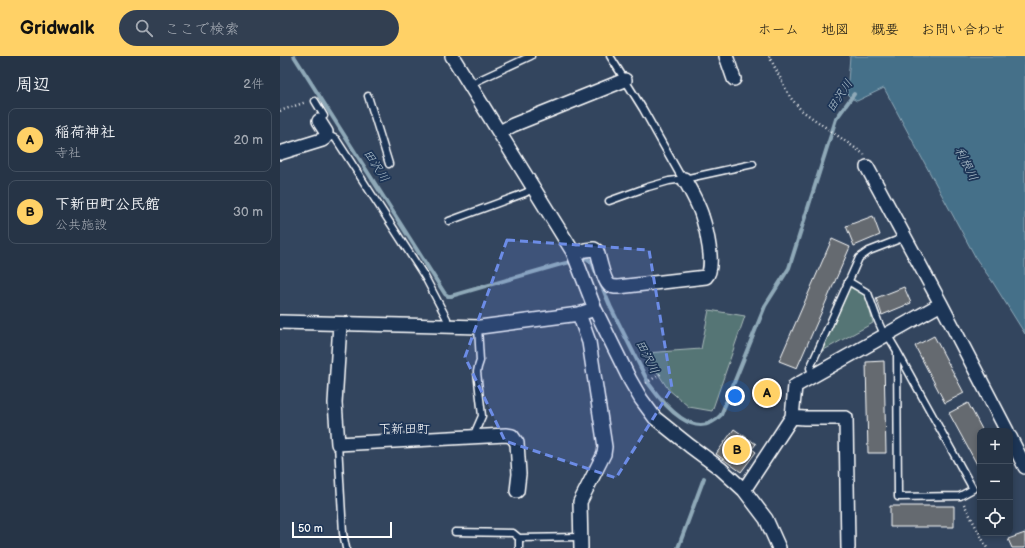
<!DOCTYPE html>
<html lang="ja">
<head>
<meta charset="utf-8">
<style>
	body { margin:0; font-family:"Balsamiq Sans","Klee One",sans-serif; background:#323f51; color:#f1f3f6 }
	.controls { position:absolute; right:12px; bottom:12px; display:grid; overflow:hidden; border-radius:8px; box-shadow:0 2px 6px #0003 }
	.controls button { width:36px; height:36px; display:grid; place-items:center; padding:0; border:0; border-bottom:1px solid #424f5f; background:#263446; color:#f1f3f6; font:20px sans-serif }
	.scale { position:absolute; left:12px; bottom:10px; width:100px; box-sizing:border-box; padding-left:4px; border:2px solid #fff; border-top:0; font-size:11px; line-height:14px; white-space:nowrap; color:#fff; -webkit-text-stroke:3px #1d3557; paint-order:stroke }
	.you { position:absolute; left:455px; top:340px; width:14px; height:14px; margin:-10px; border:3px solid #fff; border-radius:50%; background:#1a73e8; box-shadow:0 0 0 6px #1a73e833 }
	.badge { display:grid; place-items:center; width:26px; height:26px; border-radius:50%; background:#ffd166; color:#111; font-size:13px; font-weight:700 }
	.pin { position:absolute; translate:-50% -50%; border:2px solid #fff; box-shadow:0 1px 4px #0006 }
	.list { margin:0; padding:0; list-style:none }
	h2 { display:flex; justify-content:space-between; align-items:center; height:52px; margin:0; padding:0 16px; font-size:17px }
	h2 small { font-size:13px; font-weight:400; color:#a4aab3 }
	.list li { display:grid; grid-template-columns:26px 1fr auto; gap:12px; align-items:center; box-sizing:border-box; height:64px; margin:0 8px 8px; padding:0 8px; border:1px solid #424f5f; border-radius:8px }
	.list b { display:block; font-size:15px; white-space:nowrap }
	.list p { margin:0; font-size:13px; white-space:nowrap; color:#a4aab3 }
	.list em { font-size:13px; font-style:normal; color:#a4aab3 }
	.icon { flex:none; width:22px; height:22px; fill:none; stroke:currentColor; stroke-width:2; stroke-linecap:round; stroke-linejoin:round }
	.map { position:relative; flex:none; width:745px; height:492px; overflow:hidden }
	header { display:flex; align-items:center; gap:24px; box-sizing:border-box; height:56px; padding:0 20px; background:#ffd166; color:#111 }
	header strong { font-size:19px }
	nav { display:flex; gap:22px; margin-inline-start:auto; font-size:14px }
	.search { width:280px; height:36px; background:#323f51; display:flex; align-items:center; gap:10px; box-sizing:border-box; padding:0 14px; border-radius:22px; color:#a4aab3; font-size:15px }
	main { display:flex }
	aside { flex:1; background:#263446 }
	.map>svg:first-child { display:block }
	.green { fill:#557574; stroke:#aababa }
	.water { fill:#457089; stroke:#8fa9b8 }
	.lines { fill:none; stroke-linecap:round; stroke-linejoin:round }
	.stream { stroke:#8fa9b8; stroke-width:4 }
	.building { fill:#656b70; stroke:#fff }
	.lane-casing { stroke:#fff; stroke-width:9 }
	.street-casing { stroke:#fff; stroke-width:16 }
	.path { stroke:#fff; stroke-width:2.5; stroke-dasharray:1 3; stroke-linecap:butt }
	.lane { stroke:#1d3557; stroke-width:6 }
	.street { stroke:#1d3557; stroke-width:13 }
	.marked { fill:#6c8ce6; fill-opacity:0.2; stroke:#6c8ce6; stroke-width:3; stroke-dasharray:8 5; stroke-linejoin:round }
	.labels { text-anchor:middle; dominant-baseline:central; stroke-width:3.5; stroke-linejoin:round; paint-order:stroke }
	.water-label { font-size:12px; font-style:italic; fill:#b5c6d0; stroke:#1d3557 }
	.quarter-label { font-size:13px; fill:#fff; stroke:#1d3557 }
</style>
</head>
<body>
<header>
<strong>Gridwalk</strong>
<div class="search"><svg class="icon" aria-label="search" viewBox="0 0 24 24"><circle cx="10" cy="10" r="6"/><path d="M15 15l6 6"/></svg>ここで検索</div>
<nav><a>ホーム</a><a>地図</a><a>概要</a><a>お問い合わせ</a></nav>
</header>
<main>
<aside>
<h2>周辺<small>2件</small></h2>
<ul class="list">
<li><span class="badge">A</span><div><b>稲荷神社</b><p>寺社</p></div><em>20 m</em></li>
<li><span class="badge">B</span><div><b>下新田町公民館</b><p>公共施設</p></div><em>30 m</em></li>
</ul>
</aside>
<div class="map">
<svg width="745" height="492" viewBox="0 0 745 492">
	<rect width="100%" height="100%" fill="#33455e"/>
	<filter id="ink" filterUnits="userSpaceOnUse"><feTurbulence type="fractalNoise" baseFrequency=".025" numOctaves="2"/><feDisplacementMap in="SourceGraphic" scale="8" xChannelSelector="R" yChannelSelector="G"/><feConvolveMatrix kernelMatrix="1 2 1 2 8 2 1 2 1" color-interpolation-filters="sRGB"/></filter>
	<g filter="url(#ink)">
		<!-- green -->
		<path class="green" d="M 570,231 L 586,240 L 593,267 L 542,295 Z
			M 429,254 L 465,260 L 432,355 L 409,351 L 388,333 L 365,297 L 421,293 Z"/>
		<!-- water -->
		<path class="water" d="M 570,0 L 745,0 L 745,278 L 712,225 L 697,204 L 604,32 L 577,45 L 571,42 L 567,38 Z"/>
		<g class="lines">
			<!-- stream -->
			<path class="stream" d="M 14,0 L 165,238 L 168,240 L 171,240 L 278,209 L 307,202 L 312,207 L 331,252 L 369,328 C 384,349 415,387 441,359 L 485,250 L 509,212 L 556,63 L 574,38
				M 398,492 L 424,422"/>
		</g>
		<!-- building -->
		<path class="building" d="M 593,160 L 600,179 L 574,190 L 566,170 Z
			M 552,183 L 570,191 L 517,312 L 499,305 Z
			M 624,231 L 631,247 L 602,259 L 596,242 Z
			M 654,280 L 684,337 L 665,347 L 635,290 Z
			M 604,305 L 606,397 L 588,397 L 586,306 Z
			M 485,330 L 493,334 L 488,345 L 480,341 Z
			M 688,347 L 703,375 L 700,375 L 700,414 L 669,357 Z
			M 454,373 L 476,388 L 472,393 L 476,396 L 461,416 L 436,398 Z
			M 610,450 L 674,450 L 674,471 L 610,471 Z
			M 745,477 L 745,492 L 732,492 L 728,483 Z"/>
		<g class="lines">
			<defs>
				<path id="lane" d="M 330,0 L 363,53 L 400,119 L 404,123
					M 191,29 L 199,24 L 251,0
					M 88,40 L 109,108
					M 35,45 L 44,60
					M 46,78 L 56,83 L 145,221 L 167,263 L 167,270
					M 329,145 L 368,131 L 389,125 L 404,123 L 473,108
					M 169,165 L 245,137 L 254,132
					M 568,225 L 588,237 L 598,265 L 602,274 L 607,278 L 617,295 L 693,433 L 680,440 L 618,441 L 617,295
					M 533,320 L 530,312 L 579,202 L 589,195 L 625,181
					M 195,381 L 195,376 L 202,360 L 197,316 L 198,311 L 200,305 L 198,271
					M 58,388 L 63,477 L 66,492
					M 175,476 L 233,477 L 239,482 L 300,481
					M 239,482 L 239,492"/>
				<path id="street" d="M 172,0 L 293,196 L 315,253 L 350,324 L 361,343 L 375,362 L 410,390 L 441,413 L 464,434 L 486,463 L 499,492
					M 446,0 L 454,23
					M 220,76 L 233,69 L 345,24
					M 0,97 L 42,84 L 45,82 L 46,76 L 39,65
					M 587,111 L 661,248 L 727,375
					M 294,198 L 305,194 L 314,193 L 317,195 C 320,204 323,223 329,229 C 332,231 335,231 338,231 L 426,221 C 436,212 426,172 422,160 C 418,147 411,135 404,123
					M 299,258 L 309,286 L 325,391 L 324,398 L 300,446 L 301,492
					M 0,266 L 200,271 L 299,258 L 315,253
					M 60,268 L 55,347 L 58,388 L 226,379 L 232,380 L 237,387 L 239,418 L 237,435
					M 512,361 L 524,362 L 566,362 L 568,492
					M 730,381 L 745,411
					M 464,434 L 512,361 L 515,330 L 661,248"/>
			</defs>
			<!-- lane casing -->
			<use href="#lane" class="lane-casing"/>
			<!-- street casing -->
			<use href="#street" class="street-casing"/>
			<!-- path -->
			<path class="path" d="M 489,0 L 510,41 L 521,54 L 585,99
				M 0,55 L 26,46
				M 366,327 L 382,317
				M 684,448 L 707,492"/>
			<!-- lane -->
			<use href="#lane" class="lane"/>
			<!-- street -->
			<use href="#street" class="street"/>
		</g>
	</g>
	<!-- marked area -->
	<path class="marked" d="M 227,184 L 369,194 L 392,332 L 336,422 L 225,385 L 185,301 Z"/>
	<g class="labels">
		<!-- water labels -->
		<g class="water-label">
			<text transform="translate(560 40) rotate(-56)">田沢川</text>
			<text transform="translate(686 108) rotate(63)">利根川</text>
			<text transform="translate(96 110) rotate(57)">田沢川</text>
			<text transform="translate(367 301) rotate(63)">田沢川</text>
		</g>
		<!-- quarter labels -->
		<g class="quarter-label">
			<text x="124" y="373">下新田町</text>
		</g>
	</g>
</svg>
<div class="controls">
<button>+</button>
<button>−</button>
<button><svg class="icon" aria-label="locate" viewBox="0 0 24 24"><circle cx="12" cy="12" r="6"/><path d="M12 2v4M12 18v4M2 12h4M18 12h4"/></svg></button>
</div>
<div class="scale">50 m</div>
<div class="you"></div>
<div class="pin badge" style="left:487px;top:337px">A</div>
<div class="pin badge" style="left:457px;top:394px">B</div>
</div>
</main>
</body>
</html>
